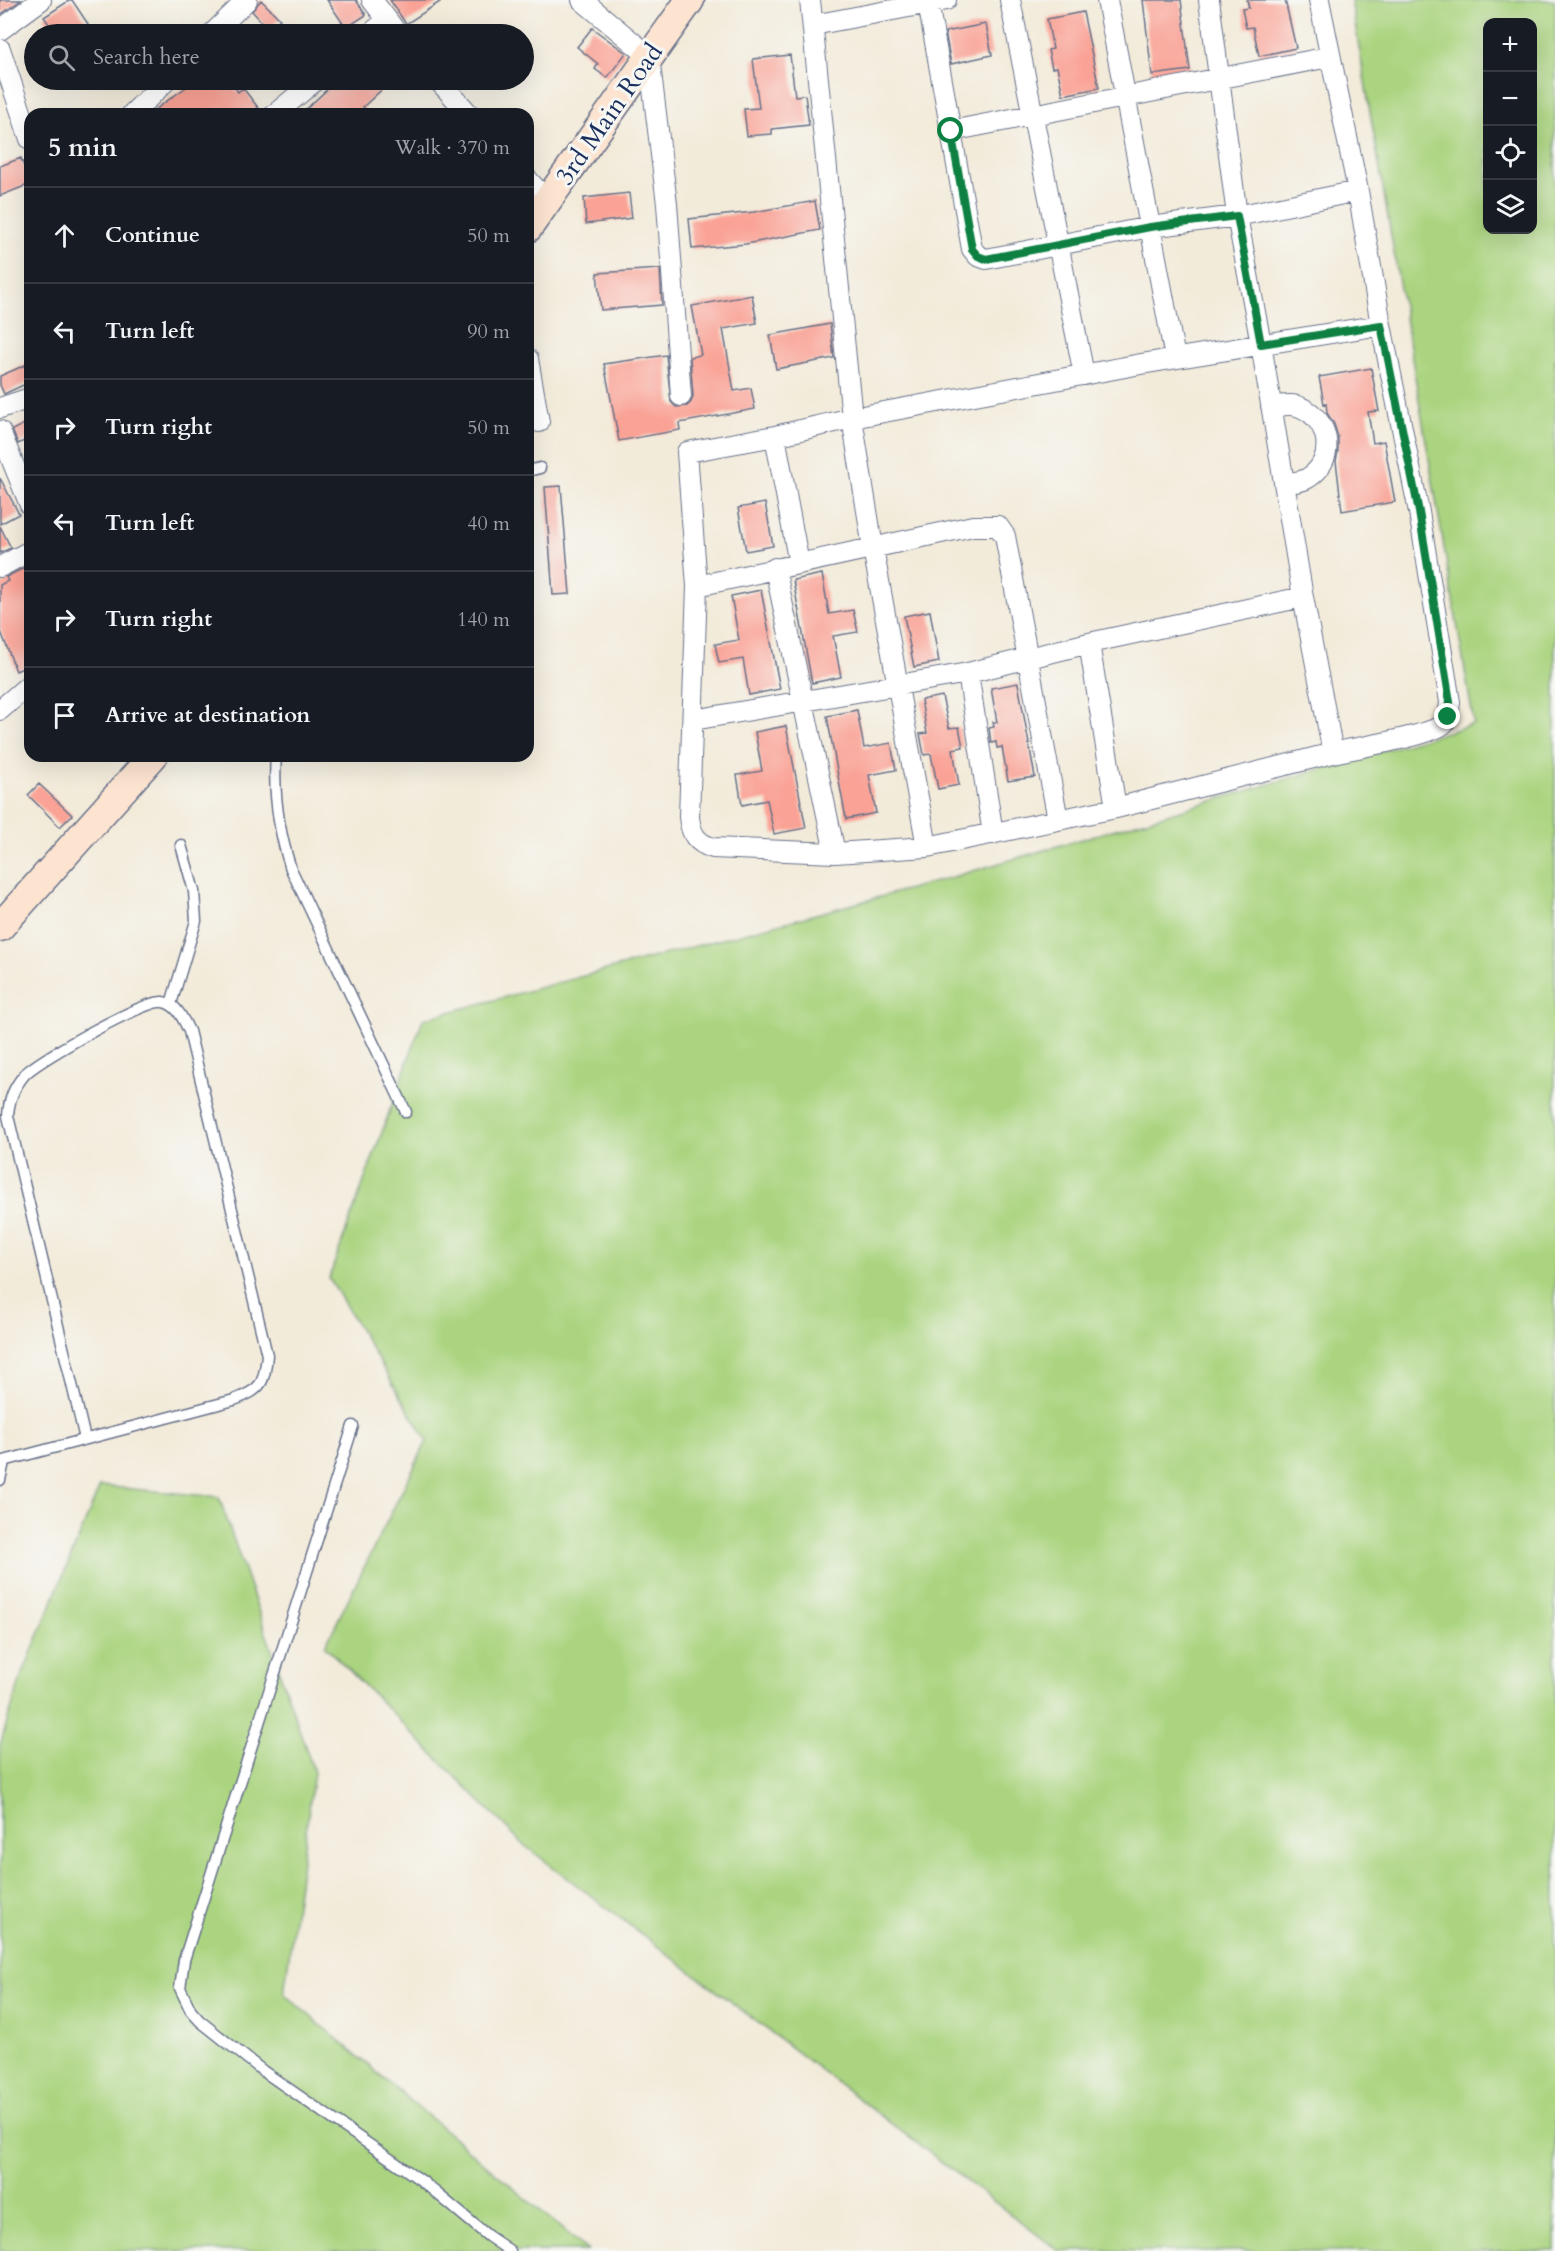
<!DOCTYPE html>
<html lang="en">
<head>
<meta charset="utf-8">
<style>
	body { margin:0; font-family:Cardo,serif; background:#242831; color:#f1f3f6 }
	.controls { position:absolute; right:18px; top:18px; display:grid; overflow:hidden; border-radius:12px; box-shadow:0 6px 24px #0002 }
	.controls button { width:54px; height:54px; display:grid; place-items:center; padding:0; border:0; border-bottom:2px solid #363941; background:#171b24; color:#f1f3f6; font:30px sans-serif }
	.stop { position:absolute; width:18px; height:18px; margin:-14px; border:4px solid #0b8043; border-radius:50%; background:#fff }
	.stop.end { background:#0b8043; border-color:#fff; box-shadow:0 2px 6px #0008 }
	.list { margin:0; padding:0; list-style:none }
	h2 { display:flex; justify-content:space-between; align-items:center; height:78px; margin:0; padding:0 24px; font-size:26px }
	h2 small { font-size:20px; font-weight:400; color:#9ea1a6 }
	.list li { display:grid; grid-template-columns:39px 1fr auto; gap:18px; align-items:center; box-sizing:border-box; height:96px; padding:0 24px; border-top:2px solid #363941 }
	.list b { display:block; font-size:22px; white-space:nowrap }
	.list em { font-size:20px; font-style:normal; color:#9ea1a6 }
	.icon { flex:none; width:33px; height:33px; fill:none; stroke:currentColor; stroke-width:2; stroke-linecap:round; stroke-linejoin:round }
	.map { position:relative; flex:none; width:1555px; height:2251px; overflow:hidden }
	.search { position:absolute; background:#171b24; box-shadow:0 6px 24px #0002; left:24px; top:24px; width:510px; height:66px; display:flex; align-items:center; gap:15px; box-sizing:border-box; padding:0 21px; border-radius:33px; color:#9ea1a6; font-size:22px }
	.panel { position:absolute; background:#171b24; box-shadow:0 6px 24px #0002; left:24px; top:108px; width:510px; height:654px; border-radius:18px }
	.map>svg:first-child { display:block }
	.green { fill:#aad47f; stroke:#62826e; stroke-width:1.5; fill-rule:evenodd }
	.building { fill:#faa295 }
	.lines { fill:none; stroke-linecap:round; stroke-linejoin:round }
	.lane-casing { stroke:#677189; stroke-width:13 }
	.street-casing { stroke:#677189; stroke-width:22 }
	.secondary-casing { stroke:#677189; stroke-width:31 }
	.lane { stroke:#fff; stroke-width:10 }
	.street { stroke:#fff; stroke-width:20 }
	.secondary { stroke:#fde4d1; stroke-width:28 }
	.route { stroke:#0b8043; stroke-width:8 }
	.labels { text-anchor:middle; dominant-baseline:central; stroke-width:6; stroke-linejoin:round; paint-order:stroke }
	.street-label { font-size:26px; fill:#1b2f5e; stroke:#f6f6f2 }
</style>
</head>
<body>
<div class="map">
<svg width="1555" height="2251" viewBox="0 0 1555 2251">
	<rect width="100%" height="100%" fill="#f6f6f2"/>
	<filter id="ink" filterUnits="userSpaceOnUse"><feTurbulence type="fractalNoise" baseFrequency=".0167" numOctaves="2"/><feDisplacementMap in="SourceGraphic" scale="12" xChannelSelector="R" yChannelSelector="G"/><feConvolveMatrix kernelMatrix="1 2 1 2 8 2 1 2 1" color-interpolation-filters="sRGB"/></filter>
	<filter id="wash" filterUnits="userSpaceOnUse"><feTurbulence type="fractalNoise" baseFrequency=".008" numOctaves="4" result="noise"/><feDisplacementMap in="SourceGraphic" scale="24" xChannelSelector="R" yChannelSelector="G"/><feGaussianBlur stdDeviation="1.35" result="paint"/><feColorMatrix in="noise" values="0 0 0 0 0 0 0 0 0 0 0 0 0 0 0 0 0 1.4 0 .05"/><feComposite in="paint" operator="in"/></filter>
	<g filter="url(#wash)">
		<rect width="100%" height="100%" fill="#f3ebda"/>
		<!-- green -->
		<path class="green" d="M 1351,0 L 1555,0 L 1555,2251 L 1059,2251 L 524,1845 L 325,1646 L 427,1441 L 329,1278 L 423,1019 L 932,883 L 1474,724 ZM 1488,22 L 1532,22 L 1532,230 L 1488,230 Z
			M 100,1486 L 219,1497 L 314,1772 L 284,1994 L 588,2251 L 0,2251 L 0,1745 L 21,1678 Z"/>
		<g id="blocks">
			<!-- building -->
			<path class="building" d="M 0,0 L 21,0 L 0,15 Z
				M 70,0 L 72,0 L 88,24 L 73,34 L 56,34 L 44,17 Z
				M 261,0 L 280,19 L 268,29 L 252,11 Z
				M 327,0 L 356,0 L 366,15 L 346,28 Z
				M 390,0 L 443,0 L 406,24 Z
				M 1143,0 L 1181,0 L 1190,70 L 1152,75 Z
				M 1247,0 L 1285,0 L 1296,48 L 1259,56 L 1253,27 L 1246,28 L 1242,9 L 1249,8 Z
				M 1083,12 L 1099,88 L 1063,95 L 1057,67 L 1052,68 L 1048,50 L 1053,49 L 1047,19 Z
				M 986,24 L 992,55 L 951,64 L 945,32 Z
				M 592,28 L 626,53 L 607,78 L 595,69 L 598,64 L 577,47 Z
				M 790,55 L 795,96 L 805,95 L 809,125 L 772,129 L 772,134 L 747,136 L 744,109 L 759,108 L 753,59 Z
				M 196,80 L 229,80 L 238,92 L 243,88 L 263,114 L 149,114 Z
				M 337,80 L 392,80 L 363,107 L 370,114 L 301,114 Z
				M 21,158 L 30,184 L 0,196 L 0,166 Z
				M 629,193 L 632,218 L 586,224 L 584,198 Z
				M 815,201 L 820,230 L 746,244 L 692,249 L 689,219 L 754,212 Z
				M 660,269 L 662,305 L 601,310 L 597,273 Z
				M 752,295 L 757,323 L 723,329 L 734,391 L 751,388 L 755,409 L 679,423 L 680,430 L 619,441 L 604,364 L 666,355 L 671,402 L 676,407 L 687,406 L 691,402 L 693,396 L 690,357 L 701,355 L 692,306 Z
				M 830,324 L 834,358 L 776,369 L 770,335 Z
				M 30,363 L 30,382 L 4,394 L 0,385 L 0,376 Z
				M 1371,368 L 1379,411 L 1368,412 L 1373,443 L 1384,441 L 1395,502 L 1342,511 L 1336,461 L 1338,451 L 1338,437 L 1334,424 L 1327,413 L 1326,403 L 1324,404 L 1319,377 Z
				M 30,421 L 30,438 L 18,444 L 12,430 Z
				M 0,478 L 19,514 L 0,524 Z
				M 561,486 L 570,594 L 553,595 L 545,487 Z
				M 765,503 L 773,546 L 746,551 L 738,508 Z
				M 0,526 L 11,548 L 0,553 Z
				M 26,567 L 30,575 L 30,665 L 16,671 L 0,629 L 0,585 L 8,581 L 6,577 Z
				M 822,574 L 829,614 L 853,610 L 858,632 L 833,636 L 841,677 L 812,683 L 793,580 Z
				M 761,590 L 780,689 L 749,695 L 743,659 L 719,663 L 715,644 L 739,640 L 731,596 Z
				M 930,611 L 939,662 L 914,667 L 904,616 Z
				M 1018,683 L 1035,777 L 1008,781 L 1002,747 L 997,748 L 996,742 L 991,743 L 989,728 L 994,727 L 993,722 L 997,722 L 991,688 Z
				M 942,696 L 949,728 L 959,727 L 963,747 L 953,749 L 959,785 L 938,789 L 931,754 L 924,755 L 920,734 L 927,733 L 921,700 Z
				M 857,710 L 864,748 L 891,743 L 896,770 L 869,775 L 876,813 L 846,819 L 827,716 Z
				M 786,726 L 806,828 L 774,834 L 767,800 L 742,805 L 737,775 L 762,771 L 755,732 Z
				M 39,784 L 72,815 L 60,827 L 28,795 Z"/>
		</g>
	</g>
	<g filter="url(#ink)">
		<use href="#blocks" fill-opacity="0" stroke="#677189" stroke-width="1.5"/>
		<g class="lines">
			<defs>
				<path id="lane" d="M 528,471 L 540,468
					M 276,756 C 273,795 279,832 291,869 L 406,1112
					M 171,1004 L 196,921 L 194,891 L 181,845
					M 353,1426 L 184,1960 L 180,1988 L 191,2011 L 200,2021 L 263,2071 L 422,2181 L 488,2236 L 510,2251
					M 0,1462 L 234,1400 C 262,1389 264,1384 267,1355 L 189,1031 C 183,1019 177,1004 163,1002 C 145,999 40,1059 25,1074 C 14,1087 9,1099 8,1116 L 85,1439
					M 0,1480 L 4,1462"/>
				<path id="street" d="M 372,0 L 398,34
					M 582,0 L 649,56 L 667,204 L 681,396
					M 810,0 L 852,418 L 873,548 L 927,847
					M 1010,0 L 1084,375
					M 1107,0 L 1175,358
					M 1209,0 L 1237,216 L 1261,344 L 1303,597 L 1333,753 L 1116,808 L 927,847 L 835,853 L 713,848 C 696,843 691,834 689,817 L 697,586 L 687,452 L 775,436 L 852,418 L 1141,364 C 1221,351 1301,338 1381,325
					M 1319,0 L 1358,191 L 1381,325 L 1419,512 L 1450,702 C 1449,710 1449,718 1443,724 C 1431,736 1354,748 1333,753
					M 928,3 L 972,249 L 978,256 L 986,259 L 1150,227 L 1237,216 L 1358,191
					M 813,25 L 946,0
					M 0,30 L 41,0
					M 212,34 L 247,0
					M 370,34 L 386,21
					M 0,49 L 30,139
					M 438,80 L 469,114
					M 132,114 L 167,80
					M 275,114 L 316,80
					M 951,131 L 1329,57
					M 528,180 L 547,201
					M 528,359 L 539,422
					M 1271,406 C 1280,406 1292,403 1300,407 C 1330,419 1337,460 1308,478 C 1302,482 1292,482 1285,484
					M 0,408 L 30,398
					M 0,431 L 30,505
					M 775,436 L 799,564
					M 0,567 L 30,551
					M 775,568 L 835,853
					M 697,586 L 973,526 L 998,526 L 1005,536 L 1058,820
					M 1089,643 L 1116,808
					M 968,673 L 993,834
					M 0,710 L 30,684
					M 693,720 L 968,673 L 1089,643 L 1303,597"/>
				<path id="secondary" d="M 528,228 L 690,0
					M 0,927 L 153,756"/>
			</defs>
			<!-- lane casing -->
			<use href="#lane" class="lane-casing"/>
			<!-- street casing -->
			<use href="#street" class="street-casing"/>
			<!-- secondary casing -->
			<use href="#secondary" class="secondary-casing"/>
			<!-- lane -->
			<use href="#lane" class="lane"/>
			<!-- street -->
			<use href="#street" class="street"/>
			<!-- secondary -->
			<use href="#secondary" class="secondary"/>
		</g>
	</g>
	<g class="lines" filter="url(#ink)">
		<!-- route -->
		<path class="route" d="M 951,131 L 972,249 L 978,256 L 986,259 L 1150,227 L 1237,216 L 1261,344 L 1381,325 L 1419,512 L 1450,702 L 1448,717"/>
	</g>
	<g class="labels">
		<!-- street labels -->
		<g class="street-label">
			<text transform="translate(609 114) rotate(-55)">3rd Main Road</text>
		</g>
	</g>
</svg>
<div class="controls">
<button>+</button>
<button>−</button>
<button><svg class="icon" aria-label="locate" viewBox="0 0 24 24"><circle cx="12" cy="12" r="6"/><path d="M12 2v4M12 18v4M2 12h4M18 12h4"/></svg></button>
<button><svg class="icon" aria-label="layers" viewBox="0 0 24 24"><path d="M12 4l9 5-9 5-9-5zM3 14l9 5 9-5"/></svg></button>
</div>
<div class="stop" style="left:951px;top:131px"></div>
<div class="stop end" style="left:1448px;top:717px"></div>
<div class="search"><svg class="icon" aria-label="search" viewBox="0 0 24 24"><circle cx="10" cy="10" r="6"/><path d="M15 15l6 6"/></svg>Search here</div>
<section class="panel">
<h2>5 min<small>Walk · 370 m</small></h2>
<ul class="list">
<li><svg class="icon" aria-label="ahead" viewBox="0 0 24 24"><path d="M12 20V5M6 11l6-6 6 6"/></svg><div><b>Continue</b></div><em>50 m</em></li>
<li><svg class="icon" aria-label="left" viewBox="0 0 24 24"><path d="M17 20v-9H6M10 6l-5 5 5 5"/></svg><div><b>Turn left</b></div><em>90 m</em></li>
<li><svg class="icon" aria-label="right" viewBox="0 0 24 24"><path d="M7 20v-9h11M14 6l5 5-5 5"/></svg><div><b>Turn right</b></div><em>50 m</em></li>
<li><svg class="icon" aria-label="left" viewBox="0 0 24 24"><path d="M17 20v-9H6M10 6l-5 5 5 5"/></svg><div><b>Turn left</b></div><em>40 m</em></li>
<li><svg class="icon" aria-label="right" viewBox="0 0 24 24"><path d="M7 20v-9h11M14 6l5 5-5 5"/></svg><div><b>Turn right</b></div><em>140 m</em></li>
<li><svg class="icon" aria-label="arrive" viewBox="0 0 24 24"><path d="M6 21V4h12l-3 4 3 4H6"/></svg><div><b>Arrive at destination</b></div></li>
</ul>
</section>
</div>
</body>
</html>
